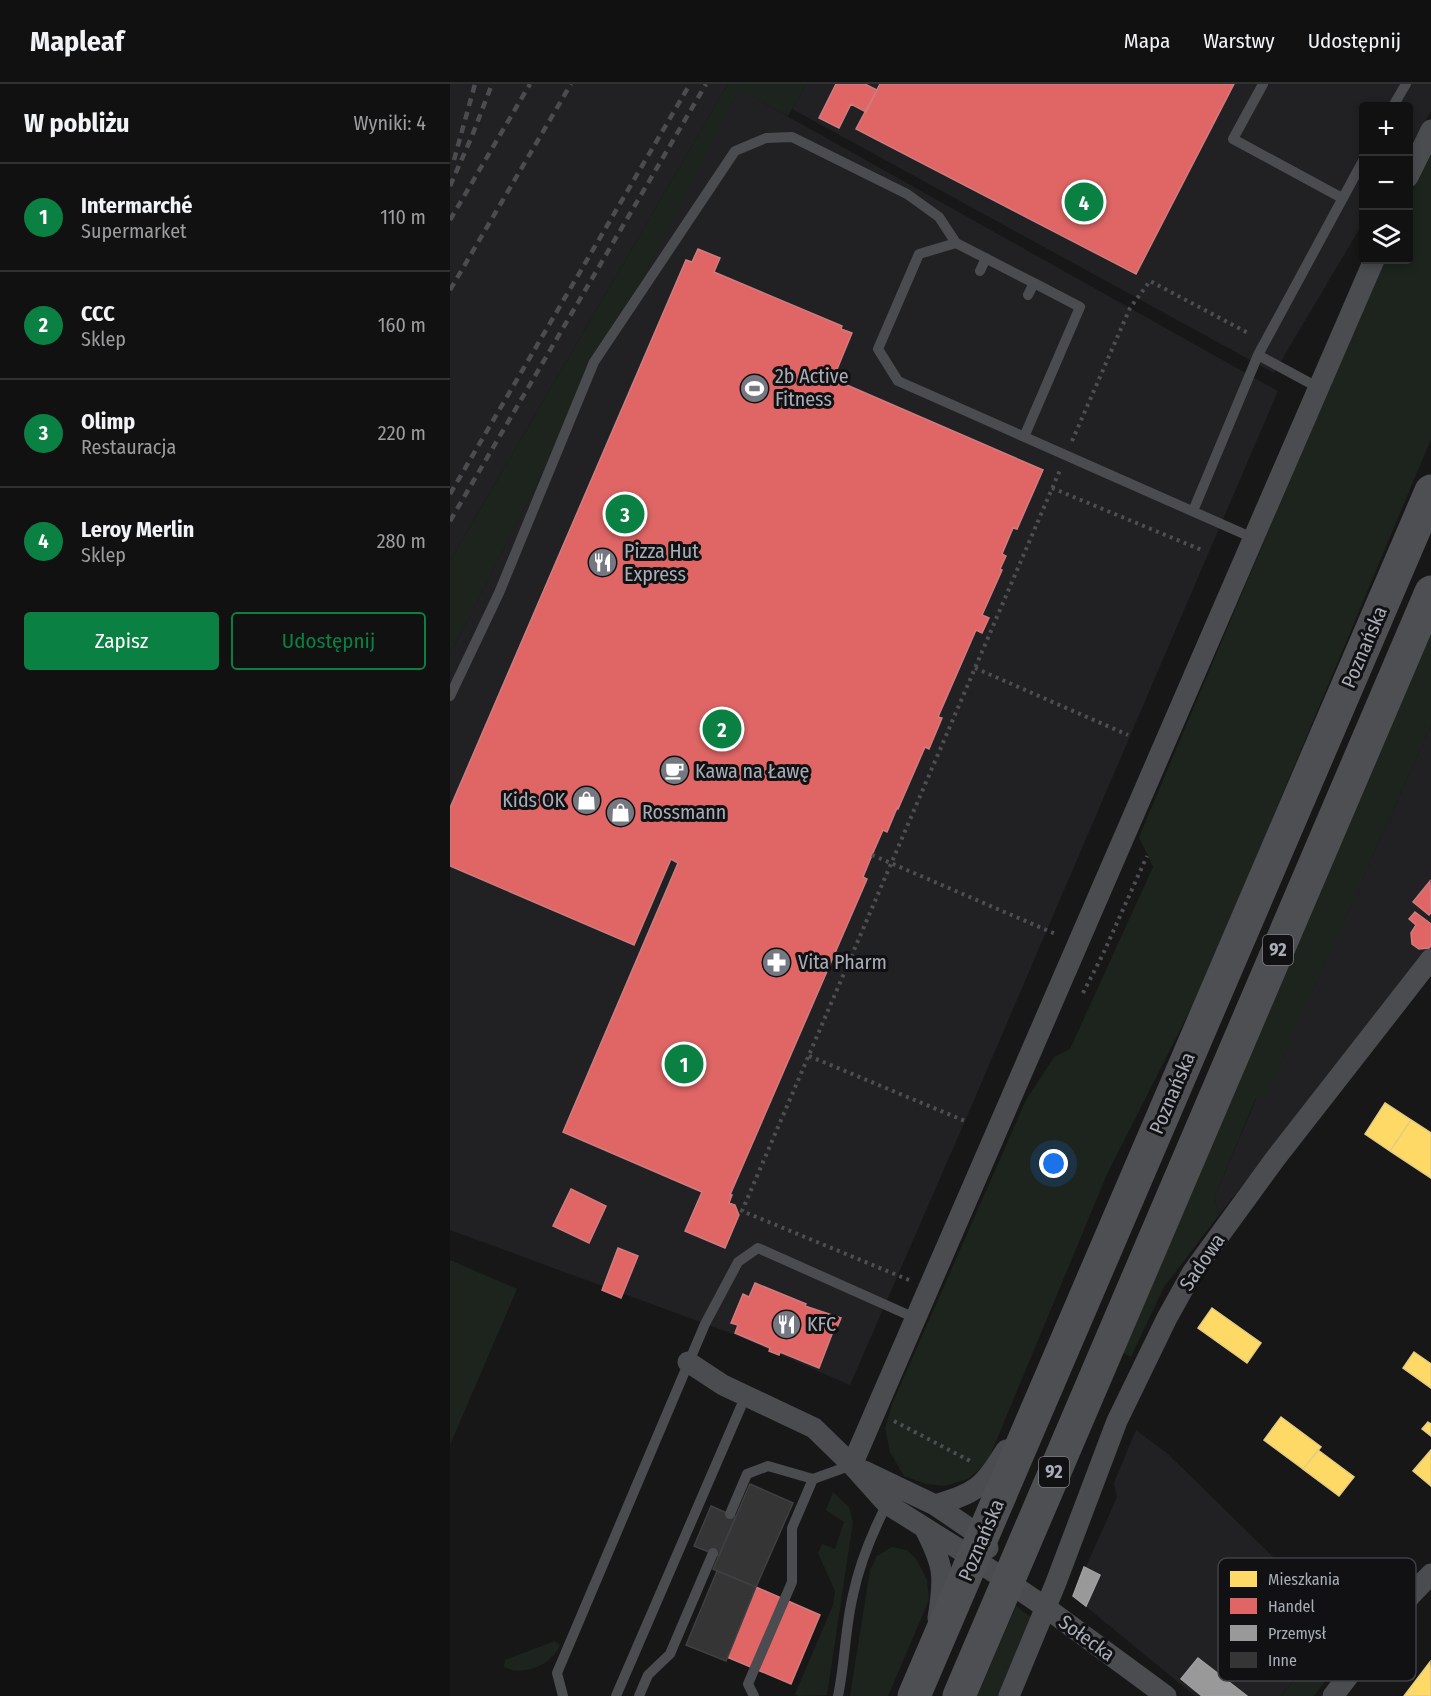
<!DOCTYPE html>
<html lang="pl">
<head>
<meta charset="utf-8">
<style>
	body { margin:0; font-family:"Fira Sans Condensed",sans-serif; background:#1e1f1f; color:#f1f3f6 }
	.controls { position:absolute; right:18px; top:18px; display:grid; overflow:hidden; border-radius:6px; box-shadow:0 3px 9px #0003 }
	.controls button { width:54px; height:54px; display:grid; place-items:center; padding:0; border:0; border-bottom:2px solid #303131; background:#111; color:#f1f3f6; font:30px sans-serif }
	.you { position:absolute; left:604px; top:1080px; width:21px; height:21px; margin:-15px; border:4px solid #fff; border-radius:50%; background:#1a73e8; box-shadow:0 0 0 9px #1a73e833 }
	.badge { display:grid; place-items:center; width:39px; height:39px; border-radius:50%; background:#0b8043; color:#fff; font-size:20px; font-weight:700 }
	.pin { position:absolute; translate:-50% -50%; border:3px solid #fff; box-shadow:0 2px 6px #0006 }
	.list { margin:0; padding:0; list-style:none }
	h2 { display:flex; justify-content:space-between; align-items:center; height:78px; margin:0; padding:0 24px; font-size:26px }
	h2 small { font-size:20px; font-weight:400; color:#9c9d9f }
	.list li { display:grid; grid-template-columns:39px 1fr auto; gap:18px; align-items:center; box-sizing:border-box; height:108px; padding:0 24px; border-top:2px solid #303131 }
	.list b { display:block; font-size:22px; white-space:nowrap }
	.list p { margin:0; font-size:20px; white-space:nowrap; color:#9c9d9f }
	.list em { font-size:20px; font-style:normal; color:#9c9d9f }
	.actions { display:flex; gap:12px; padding:18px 24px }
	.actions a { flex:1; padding:14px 0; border:2px solid #0b8043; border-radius:6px; text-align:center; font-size:21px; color:#0b8043 }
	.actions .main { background:#0b8043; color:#fff }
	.icon { flex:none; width:33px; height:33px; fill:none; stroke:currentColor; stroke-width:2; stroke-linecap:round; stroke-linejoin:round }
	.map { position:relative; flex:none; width:981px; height:1612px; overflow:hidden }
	header { display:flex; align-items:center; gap:36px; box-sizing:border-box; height:84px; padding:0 30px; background:#111; border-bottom:2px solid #303131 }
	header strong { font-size:28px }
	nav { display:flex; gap:33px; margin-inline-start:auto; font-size:21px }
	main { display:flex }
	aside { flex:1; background:#111 }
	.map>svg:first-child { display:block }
	.built { fill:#212123 }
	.green { fill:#1d241e }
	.homes { fill:#ffd966; stroke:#e5cc7f; stroke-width:1.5 }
	.shops { fill:#e06666; stroke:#cf7b7f; stroke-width:1.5 }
	.industry { fill:#999; stroke:#9e9fa2; stroke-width:1.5 }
	.building { fill:#353536; stroke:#3f4043; stroke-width:1.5 }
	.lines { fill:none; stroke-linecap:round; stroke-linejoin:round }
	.path { stroke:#4d4e52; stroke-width:4; stroke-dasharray:3 4.5; stroke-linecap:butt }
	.lane { stroke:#4b4c50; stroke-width:10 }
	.street { stroke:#4b4c50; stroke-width:21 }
	.primary { stroke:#4d4f52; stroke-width:33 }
	.rail { stroke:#4b4c4f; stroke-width:4.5; stroke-dasharray:8 6; stroke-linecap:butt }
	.labels { text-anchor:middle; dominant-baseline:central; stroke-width:6; stroke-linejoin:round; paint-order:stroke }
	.shield { fill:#111113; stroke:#7b7e86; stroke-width:1.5 }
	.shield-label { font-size:18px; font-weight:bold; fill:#a8adb8 }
	.poi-label { font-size:20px; fill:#a8adb8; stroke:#111113; text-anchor:start }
	.street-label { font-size:20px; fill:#a8adb8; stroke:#111113 }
	.key { fill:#111113; stroke:#3e4045; stroke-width:1.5 }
	.key-label { font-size:16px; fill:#a8adb8 }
</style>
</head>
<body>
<header>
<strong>Mapleaf</strong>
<nav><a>Mapa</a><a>Warstwy</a><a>Udostępnij</a></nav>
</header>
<main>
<aside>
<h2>W pobliżu<small>Wyniki: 4</small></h2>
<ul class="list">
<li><span class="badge">1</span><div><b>Intermarché</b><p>Supermarket</p></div><em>110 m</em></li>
<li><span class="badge">2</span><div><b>CCC</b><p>Sklep</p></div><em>160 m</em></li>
<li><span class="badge">3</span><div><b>Olimp</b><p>Restauracja</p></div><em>220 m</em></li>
<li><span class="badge">4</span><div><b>Leroy Merlin</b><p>Sklep</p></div><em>280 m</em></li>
</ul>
<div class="actions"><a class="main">Zapisz</a><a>Udostępnij</a></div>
</aside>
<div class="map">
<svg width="981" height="1612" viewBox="0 0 981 1612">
	<rect width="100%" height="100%" fill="#171717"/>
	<!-- built -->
	<path class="built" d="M 0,0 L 278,0 L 0,477 Z
		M 356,0 L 981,0 L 981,27 L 959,64 L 958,22 L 914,22 L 913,139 L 824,289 L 342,25 Z
		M 289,5 L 828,307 L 515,1037 L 400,1301 L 283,1250 L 0,1146 L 0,570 Z
		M 981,641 L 981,862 L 769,1131 L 764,1114 L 807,1013 L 814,1016 Z
		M 686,1346 L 718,1370 L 864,1513 L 878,1524 L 858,1551 L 871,1563 L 831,1612 L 745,1612 L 623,1512 L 667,1413 L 664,1399 Z"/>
	<!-- green -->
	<path class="green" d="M 278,0 L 356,0 L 338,32 L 289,6 L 0,570 L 0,477 Z
		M 981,63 L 981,355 L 751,905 L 658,1088 L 537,1379 L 518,1395 L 495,1402 L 476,1400 L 454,1392 L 440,1368 L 435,1344 L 443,1318 L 576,1016 L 604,973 L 620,965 L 703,783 L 689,753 L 933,176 L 958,176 L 959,114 Z
		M 981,541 L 981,641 L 814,1017 L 806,1014 L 764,1114 L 769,1131 L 714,1203 L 681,1273 L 671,1268 Z
		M 0,1176 L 67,1205 L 0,1361 Z
		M 383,1408 L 399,1423 L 403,1438 L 377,1611 L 348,1612 L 345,1610 L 383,1521 L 385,1507 L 368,1469 L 372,1460 L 385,1465 L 394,1438 L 376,1426 Z
		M 442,1463 L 457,1466 L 467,1476 L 477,1496 L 479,1516 L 438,1612 L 400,1612 L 420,1486 L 427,1472 Z
		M 566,1522 L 583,1535 L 550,1612 L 527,1612 Z
		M 105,1557 L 110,1561 C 102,1581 73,1593 54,1583 L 55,1576 Z
		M 871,1563 L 891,1576 L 864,1612 L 831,1612 Z"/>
	<!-- homes -->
	<path class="homes" d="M 935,1019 L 961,1036 L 940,1067 L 915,1050 Z
		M 961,1036 L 981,1049 L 981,1094 L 940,1067 Z
		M 762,1224 L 811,1259 L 797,1279 L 748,1244 Z
		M 964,1268 L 981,1280 L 981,1304 L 953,1284 Z
		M 831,1333 L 871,1363 L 853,1385 L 814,1356 Z
		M 978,1338 L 981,1340 L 981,1352 L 972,1345 Z
		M 868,1366 L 904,1393 L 889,1412 L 853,1385 Z
		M 981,1366 L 981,1402 L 963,1387 Z
		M 980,1578 L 981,1612 L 954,1612 Z"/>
	<!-- shops -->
	<path class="shops" d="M 386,0 L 415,0 L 427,6 L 416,28 L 401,20 L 389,44 L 369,34 Z
		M 430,0 L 784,0 L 686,190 L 406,45 Z
		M 248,165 L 270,174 L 264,188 L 392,242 L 391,245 L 402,249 L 383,295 L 593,386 L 567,445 L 563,444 L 552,470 L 556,472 L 550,485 L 552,486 L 532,531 L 539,534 L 532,549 L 526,546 L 488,633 L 492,634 L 479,665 L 475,663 L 448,725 L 447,724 L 437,748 L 433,746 L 422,771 L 413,793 L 417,795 L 280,1111 L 282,1111 L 279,1119 L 285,1121 L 289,1131 L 275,1164 L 235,1147 L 252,1108 L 113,1048 L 228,779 L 221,775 L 184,861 L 0,782 L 0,724 L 236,176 L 242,178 Z
		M 980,797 L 981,829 L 979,831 L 963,818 Z
		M 965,828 L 981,840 L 981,862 L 979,864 L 969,865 L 962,860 L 961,849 L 966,841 L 959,835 Z
		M 121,1105 L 156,1122 L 139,1159 L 103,1142 Z
		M 168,1164 L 188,1172 L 171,1214 L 152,1206 Z
		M 305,1199 L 356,1220 L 355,1222 L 391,1234 L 386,1246 L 384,1245 L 369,1284 L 330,1268 L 329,1271 L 319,1267 L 320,1264 L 285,1249 L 288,1241 L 281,1239 L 293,1210 L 299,1213 Z
		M 306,1503 L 370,1531 L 341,1600 L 277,1573 Z"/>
	<!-- industry -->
	<path class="industry" d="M 634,1483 L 650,1491 L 636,1522 L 623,1512 Z
		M 748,1574 L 797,1612 L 752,1612 L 731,1595 Z"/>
	<!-- building -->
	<path class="building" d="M 300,1400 L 343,1419 L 306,1503 L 263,1485 Z
		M 261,1422 L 286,1433 L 269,1472 L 244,1462 Z
		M 267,1487 L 306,1503 L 276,1577 L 236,1561 Z"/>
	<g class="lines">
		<!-- path -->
		<path class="path" d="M 622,357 L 680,224 L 700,197 L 800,250
			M 602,404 L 754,467
			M 525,584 L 678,651
			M 422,771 L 608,851
			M 633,909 L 653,870 L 697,772
			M 359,972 L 515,1037
			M 459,1196 L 292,1127 L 610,386
			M 444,1337 L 522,1378"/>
		<!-- lane -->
		<path class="lane" d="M 813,0 L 783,55 L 892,114
			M 943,22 L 956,0
			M 506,159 L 469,170 L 428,265 L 448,297 L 803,454
			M 530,187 L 536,174
			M 869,304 L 808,271 L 914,75
			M 574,353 L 630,223 L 584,199
			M 743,427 L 808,271
			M 0,612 L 49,509 L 144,278 L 285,67 L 316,54 L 342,53 L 457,110 L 489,133 L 506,159 L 584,199 L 578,211
			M 280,1430 L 297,1390 L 318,1382 L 363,1395
			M 113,1612 L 107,1589 L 255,1240 L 288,1178 L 308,1164 L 465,1234
			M 166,1612 L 296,1311
			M 189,1612 L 198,1591 L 220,1570 L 263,1469
			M 304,1612 L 298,1600 L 342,1498 L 342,1444 L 363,1395 L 402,1381
			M 388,1612 C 395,1579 395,1544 403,1511 C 410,1478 422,1449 437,1420"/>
		<!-- street -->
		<path class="street" d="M 958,93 L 981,46
			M 238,1278 L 273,1301 L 364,1344 L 402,1381 L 437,1420 L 523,1474 L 595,1523 L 716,1612
			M 402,1381 L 924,176
			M 414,1387 L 485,1421 L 532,1453 L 538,1464
			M 485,1421 C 528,1408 532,1404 556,1366
			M 474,1443 C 494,1481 495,1492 488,1534
			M 559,1612 L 605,1501 L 667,1337 L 717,1234 L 742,1189 L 825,1075 L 981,875
			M 883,1612 L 960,1512 L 981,1490"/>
		<!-- primary -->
		<path class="primary" d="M 464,1612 L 981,407
			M 509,1612 L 981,508"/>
		<!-- rail -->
		<path class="rail" d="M 4,76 L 25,0
			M 0,102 L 22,52 L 42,0
			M 0,136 L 80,0
			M 0,206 L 121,0
			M 0,410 L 240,0
			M 0,437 L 256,0"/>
	</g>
	<!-- icons -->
	<defs>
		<symbol id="stadium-disc" viewBox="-11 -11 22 22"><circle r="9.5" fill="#757880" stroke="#111113"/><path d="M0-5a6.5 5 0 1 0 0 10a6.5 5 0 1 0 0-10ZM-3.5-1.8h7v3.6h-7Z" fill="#fff"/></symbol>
		<symbol id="restaurant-disc" viewBox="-11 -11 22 22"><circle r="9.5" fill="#757880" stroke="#111113"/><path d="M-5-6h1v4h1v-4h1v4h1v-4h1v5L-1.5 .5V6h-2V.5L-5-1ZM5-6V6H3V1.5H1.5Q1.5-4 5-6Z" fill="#fff"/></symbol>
		<symbol id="cafe-disc" viewBox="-11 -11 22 22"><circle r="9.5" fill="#757880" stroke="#111113"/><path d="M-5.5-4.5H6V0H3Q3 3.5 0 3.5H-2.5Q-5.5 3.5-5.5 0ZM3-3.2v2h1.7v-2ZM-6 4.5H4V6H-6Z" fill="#fff"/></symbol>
		<symbol id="shop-disc" viewBox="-11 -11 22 22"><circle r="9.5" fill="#757880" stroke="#111113"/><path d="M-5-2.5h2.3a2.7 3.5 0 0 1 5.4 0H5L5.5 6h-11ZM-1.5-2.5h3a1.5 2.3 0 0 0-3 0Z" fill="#fff"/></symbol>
		<symbol id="pharmacy-disc" viewBox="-11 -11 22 22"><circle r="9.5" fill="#757880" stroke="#111113"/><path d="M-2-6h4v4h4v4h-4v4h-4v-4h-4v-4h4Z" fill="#fff"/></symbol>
	</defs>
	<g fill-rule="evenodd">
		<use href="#stadium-disc" x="288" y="288" width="33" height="33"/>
		<use href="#restaurant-disc" x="136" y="462" width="33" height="33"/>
		<use href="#cafe-disc" x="208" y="670" width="33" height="33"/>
		<use href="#shop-disc" x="120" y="700" width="33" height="33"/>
		<use href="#shop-disc" x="154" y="712" width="33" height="33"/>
		<use href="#pharmacy-disc" x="310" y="862" width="33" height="33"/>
		<use href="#restaurant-disc" x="320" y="1224" width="33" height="33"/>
	</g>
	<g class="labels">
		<!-- shield labels -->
		<g class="shield">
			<rect x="813" y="851" width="30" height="30" rx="4.5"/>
			<rect x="589" y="1373" width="30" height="30" rx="4.5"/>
		</g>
		<g class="shield-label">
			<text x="828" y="866">92</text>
			<text x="604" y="1388">92</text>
		</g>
		<!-- poi labels -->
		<g class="poi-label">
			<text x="325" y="292">2b Active<tspan x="325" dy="23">Fitness</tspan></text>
			<text x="174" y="467">Pizza Hut<tspan x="174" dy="23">Express</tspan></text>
			<text x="245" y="687">Kawa na Ławę</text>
			<text x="115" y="716" text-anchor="end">Kids OK</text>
			<text x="192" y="728">Rossmann</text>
			<text x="348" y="878">Vita Pharm</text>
			<text x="357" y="1240">KFC</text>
		</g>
		<!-- street labels -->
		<g class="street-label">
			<text transform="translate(914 563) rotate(-67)">Poznańska</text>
			<text transform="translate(722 1009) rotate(-67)">Poznańska</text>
			<text transform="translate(752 1178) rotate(-56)">Sadowa</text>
			<text transform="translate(531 1456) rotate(-67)">Poznańska</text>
			<text transform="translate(637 1554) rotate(36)">Sołecka</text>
		</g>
	</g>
	<!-- legend -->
	<rect x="768" y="1474" width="198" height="123" rx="9" class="key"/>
	<rect x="780" y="1487" width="27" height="16" fill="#ffd966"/>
	<rect x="780" y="1514" width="27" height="16" fill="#e06666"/>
	<rect x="780" y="1541" width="27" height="16" fill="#999"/>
	<rect x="780" y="1568" width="27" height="16" fill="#353536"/>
	<g class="key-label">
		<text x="818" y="1501">Mieszkania</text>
		<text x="818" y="1528">Handel</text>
		<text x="818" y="1555">Przemysł</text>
		<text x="818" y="1582">Inne</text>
	</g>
</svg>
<div class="controls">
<button>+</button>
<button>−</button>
<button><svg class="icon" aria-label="layers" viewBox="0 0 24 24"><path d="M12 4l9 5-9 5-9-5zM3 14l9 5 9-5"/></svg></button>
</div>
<div class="you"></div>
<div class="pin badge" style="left:234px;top:980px">1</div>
<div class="pin badge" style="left:272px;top:645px">2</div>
<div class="pin badge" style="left:175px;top:430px">3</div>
<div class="pin badge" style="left:634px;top:118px">4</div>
</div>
</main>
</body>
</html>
